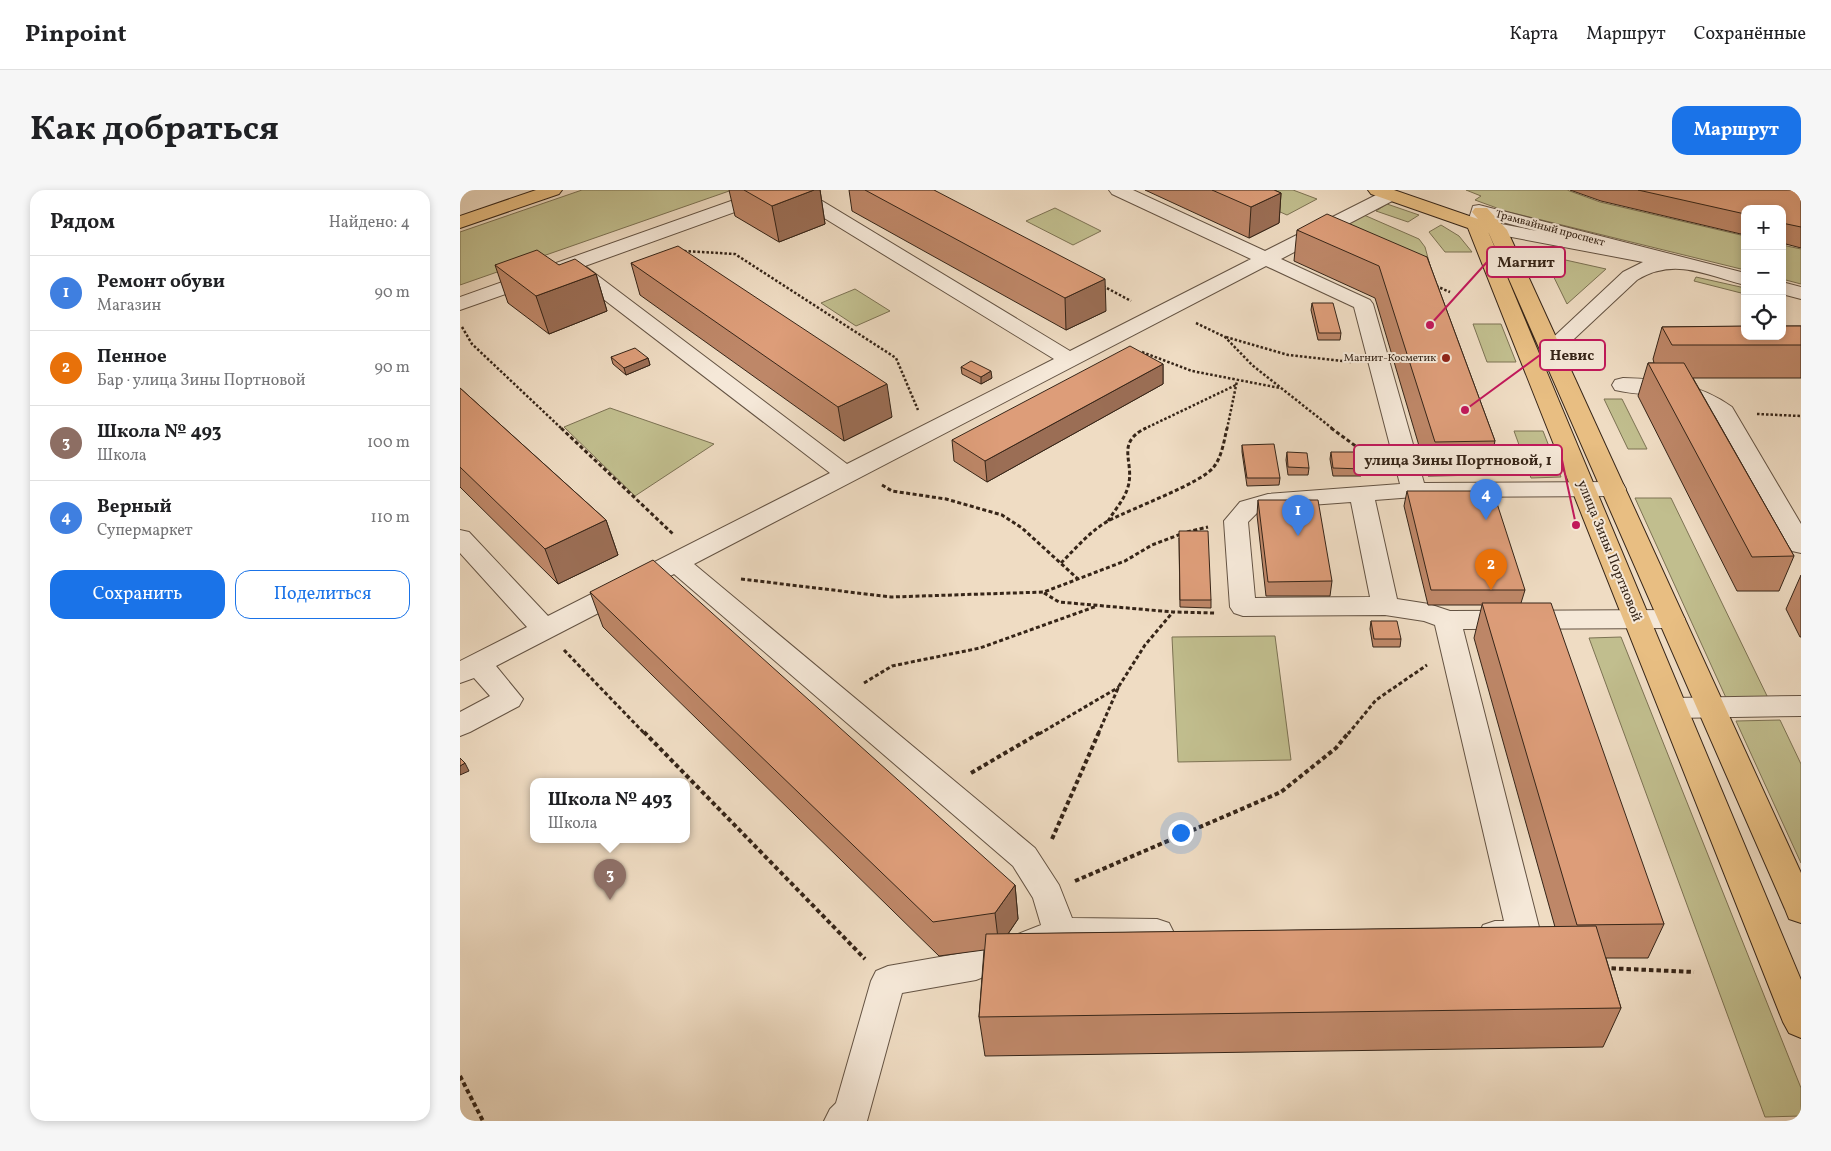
<!DOCTYPE html>
<html lang="ru">
<head>
<meta charset="utf-8">
<style>
	body { margin:0; font-family:Vollkorn,serif; background:#f6f6f6; color:#202124 }
	.controls { position:absolute; right:15px; top:15px; display:grid; overflow:hidden; border-radius:10px; box-shadow:0 2px 8px #0003 }
	.controls button { width:45px; height:45px; display:grid; place-items:center; padding:0; border:0; border-bottom:1px solid #e0e0e0; background:#fff; color:#202124; font:25px sans-serif }
	.you { position:absolute; left:720px; top:642px; width:18px; height:18px; margin:-12px; border:4px solid #fff; border-radius:50%; background:#1a73e8; box-shadow:0 0 0 8px #1a73e833 }
	.badge { display:grid; place-items:center; width:32px; height:32px; border-radius:50%; background:#1a73e8; color:#fff; font-size:16px; font-weight:700 }
	.pin { position:absolute; translate:-50% -41px; filter:drop-shadow(0 1px 2px #0008) }
	.pin::after { content:''; position:absolute; top:26px; width:18px; height:15px; background:inherit; clip-path:polygon(0 0,100% 0,50% 100%) }
	.popup { position:absolute; left:70px; top:588px; width:160px; height:65px; box-sizing:border-box; display:grid; place-content:center; border-radius:10px; background:#fff; filter:drop-shadow(0 1px 4px #0005); font-size:16px; white-space:nowrap; color:#757577 }
	.popup b { font-size:19px; color:#202124 }
	.popup::after { content:''; position:absolute; left:50%; top:100%; margin-left:-10px; border:10px solid transparent; border-top-color:#fff }
	.list { margin:0; padding:0; list-style:none }
	h2 { display:flex; justify-content:space-between; align-items:center; height:65px; margin:0; padding:0 20px; font-size:21px }
	h2 small { font-size:16px; font-weight:400; color:#757577 }
	.list li { display:grid; grid-template-columns:32px 1fr auto; gap:15px; align-items:center; box-sizing:border-box; height:75px; padding:0 20px; border-top:1px solid #e0e0e0 }
	.list b { display:block; font-size:19px; white-space:nowrap }
	.list p { margin:0; font-size:16px; white-space:nowrap; color:#757577 }
	.list em { font-size:16px; font-style:normal; color:#757577 }
	.actions { display:flex; gap:10px; padding:15px 20px }
	.actions a { flex:1; padding:11px 0; border:1px solid #1a73e8; border-radius:15px; text-align:center; font-size:18px; color:#1a73e8 }
	.actions .main { background:#1a73e8; color:#fff }
	.icon { flex:none; width:28px; height:28px; fill:none; stroke:currentColor; stroke-width:2; stroke-linecap:round; stroke-linejoin:round }
	.map { position:relative; flex:none; width:1341px; height:931px; overflow:hidden; border-radius:15px }
	header { display:flex; align-items:center; gap:30px; box-sizing:border-box; height:70px; padding:0 25px; background:#fff; border-bottom:1px solid #e0e0e0 }
	header strong { font-size:24px }
	nav { display:flex; gap:28px; margin-inline-start:auto; font-size:18px }
	.intro { display:flex; align-items:center; justify-content:space-between; box-sizing:border-box; height:120px; padding:0 30px }
	h1 { margin:0; font-size:35px }
	.button { padding:12px 22px; border-radius:15px; background:#1a73e8; color:#fff; font-size:18px; font-weight:700 }
	main { display:flex; gap:30px; padding:0 30px }
	aside { flex:1; background:#fff; border-radius:15px; box-shadow:0 2px 8px #0003 }
	.map>svg:first-child { display:block }
	.green { fill:#c1be8e; stroke:#7c7253 }
	.lines { fill:none; stroke-linecap:round; stroke-linejoin:round }
	.minor-casing { stroke:#645343; stroke-width:2 }
	.major-casing { stroke:#362518; stroke-width:2 }
	.path-far2 { stroke:#362518; stroke-width:2.5; stroke-dasharray:2.5 2; stroke-linecap:butt }
	.path-far1 { stroke:#362518; stroke-width:3; stroke-dasharray:4 2.5; stroke-linecap:butt }
	.path { stroke:#362518; stroke-width:4; stroke-dasharray:4.5 3; stroke-linecap:butt }
	.minor { fill:#f5e8d8; fill-rule:evenodd }
	.major { fill:#e8be82; fill-rule:evenodd }
	.wall { fill:#be8768; stroke:#362518 }
	.shaded-wall { fill:#9b6e55; stroke:#362518 }
	.building { fill:#dd9d79; stroke:#362518 }
	.poi-dot { fill:#8f2418; stroke:#f5e8d8; stroke-width:2 }
	.labels { text-anchor:middle; dominant-baseline:central; stroke-width:4; stroke-linejoin:round; paint-order:stroke }
	.far-street-label { font-size:11px; fill:#362518; stroke:#f5e8d8 }
	.far-poi-label { font-size:11px; fill:#362518; stroke:#f5e8d8; text-anchor:end }
	.street-label { font-size:14px; fill:#362518; stroke:#f5e8d8 }
	.leader { fill:none; stroke:#c2185b; stroke-width:2 }
	.callout-dot { fill:#c2185b; stroke:#f5e8d8; stroke-width:2 }
	.callout { fill:#f5e8d8; stroke:#c2185b; stroke-width:2 }
	.callout-label { font-size:15px; text-anchor:middle; font-weight:bold; fill:#362518 }
</style>
</head>
<body>
<header>
<strong>Pinpoint</strong>
<nav><a>Карта</a><a>Маршрут</a><a>Сохранённые</a></nav>
</header>
<div class="intro"><h1>Как добраться</h1><a class="button">Маршрут</a></div>
<main>
<aside>
<h2>Рядом<small>Найдено: 4</small></h2>
<ul class="list">
<li><span class="badge" style="background:#3f7fe0">1</span><div><b>Ремонт обуви</b><p>Магазин</p></div><em>90 m</em></li>
<li><span class="badge" style="background:#e8710a">2</span><div><b>Пенное</b><p>Бар · улица Зины Портновой</p></div><em>90 m</em></li>
<li><span class="badge" style="background:#8d6e63">3</span><div><b>Школа № 493</b><p>Школа</p></div><em>100 m</em></li>
<li><span class="badge" style="background:#3f7fe0">4</span><div><b>Верный</b><p>Супермаркет</p></div><em>110 m</em></li>
</ul>
<div class="actions"><a class="main">Сохранить</a><a>Поделиться</a></div>
</aside>
<div class="map">
<svg width="1341" height="931" viewBox="0 0 1341 931">
	<rect width="100%" height="100%" fill="#efdcc3"/>
	<filter id="stains"><feTurbulence type="fractalNoise" baseFrequency=".004" numOctaves="4"/><feColorMatrix values="0 0 0 0 .2 0 0 0 0 .09 0 0 0 0 .02 0 0 0 .5 -.17"/></filter>
	<radialGradient id="worn" r=".72"><stop offset=".6" stop-color="#630" stop-opacity="0"/><stop offset="1" stop-color="#630" stop-opacity=".3"/></radialGradient>
	<!-- green -->
	<path class="green" d="M 122,0 L 272,0 L 0,95 L 0,42 Z
		M 770,0 L 833,0 L 857,9 L 827,25 Z
		M 1006,0 L 1107,0 L 1140,12 L 1285,46 L 1285,80 L 1045,21 L 1015,10 L 1021,6 Z
		M 927,14 L 959,25 L 948,32 L 916,21 Z
		M 595,18 L 641,41 L 613,55 L 566,31 Z
		M 904,25 L 959,49 L 965,57 L 974,90 L 869,44 Z
		M 981,35 L 999,46 L 1012,62 L 985,62 L 969,42 Z
		M 1322,55 L 1341,59 L 1341,94 L 1322,89 Z
		M 1083,65 L 1146,79 L 1107,114 Z
		M 1236,87 L 1285,98 L 1285,104 L 1234,91 Z
		M 395,99 L 430,121 L 396,136 L 361,113 Z
		M 1013,134 L 1041,134 L 1056,172 L 1027,172 Z
		M 1144,209 L 1162,209 L 1187,259 L 1168,259 Z
		M 150,218 L 254,254 L 175,306 L 104,237 Z
		M 1054,241 L 1083,241 L 1101,287 L 1071,288 Z
		M 1175,308 L 1211,308 L 1309,510 L 1267,510 Z
		M 815,446 L 831,570 L 718,572 L 712,447 Z
		M 1161,447 L 1341,898 L 1341,926 L 1305,927 L 1129,448 Z
		M 1320,530 L 1341,574 L 1341,673 L 1276,531 Z"/>
	<g class="lines">
		<defs>
			<path id="minor" d="M 302,0 L 344,0 L 610,161 L 791,69 L 652,4 L 649,0 L 673,0 L 805,61 L 924,1 L 936,1 L 939,5 L 936,9 L 821,69 L 910,110 L 913,114 L 964,293 L 1154,292 L 1163,294 L 1166,299 L 1163,304 L 1154,306 L 954,307 L 915,310 L 937,409 L 969,414 L 990,421 L 1212,420 L 1221,423 L 1225,429 L 1221,435 L 1212,438 L 1003,439 L 1081,745 L 1076,755 C 1059,761 1040,761 1023,755 L 1018,745 L 1023,735 L 1035,731 L 1044,731 L 975,435 L 964,431 L 925,425 L 783,426 L 774,423 L 770,417 L 764,331 L 780,312 L 808,304 L 940,294 L 894,117 L 806,76 L 234,374 L 575,658 L 599,695 L 612,728 L 697,729 L 709,733 L 714,743 L 709,753 L 697,757 L 601,756 L 516,790 L 442,803 L 407,931 L 364,931 L 370,919 L 376,913 L 411,791 L 416,781 L 428,776 L 514,761 L 581,735 L 573,708 L 553,676 L 214,384 L 36,476 L 63,509 L 59,516 L 10,542 L 0,546 L 0,522 L 30,506 L 14,488 L 0,493 L 0,471 L 67,437 L 0,363 L 0,340 L 9,342 L 88,426 L 370,283 L 108,82 L 0,120 L 0,107 ZM 325,4 L 594,169 L 387,274 L 125,76 ZM 891,312 L 910,407 L 795,408 L 788,332 L 798,322 L 810,318 Z
				M 1019,15 L 1285,83 L 1285,95 C 1245,85 1215,67 1177,90 L 1099,163 L 1092,165 L 1085,163 L 1081,159 L 1085,155 L 1163,82 L 1183,72 L 1009,39 L 1007,35 L 1013,16 ZM 1027,28 L 1077,41 L 1026,31 Z
				M 1322,92 L 1341,97 L 1341,109 L 1322,104 Z
				M 1163,188 C 1203,189 1239,193 1272,217 L 1341,334 L 1341,363 L 1332,361 L 1328,355 L 1255,226 C 1215,195 1197,210 1155,200 L 1152,195 L 1155,190 Z
				M 1341,506 L 1341,526 L 1213,528 L 1203,525 L 1199,518 L 1203,511 L 1213,508 Z"/>
			<path id="major" d="M 76,0 L 102,0 L 99,4 L 0,38 L 0,26 Z
				M 908,0 L 934,0 L 1018,29 L 1012,22 L 1015,18 L 1027,18 L 1047,40 L 1341,683 L 1341,733 L 1329,729 L 1325,719 L 1027,39 L 1341,790 L 1341,848 L 1329,843 L 1323,832 L 1008,38 L 911,4 Z"/>
		</defs>
		<!-- minor casing -->
		<use href="#minor" class="minor-casing"/>
		<!-- major casing -->
		<use href="#major" class="major-casing"/>
		<!-- path-far2 -->
		<path class="path-far2" d="M 224,61 L 275,64 L 436,168 L 458,220
			M 643,96 L 671,111
			M 976,96 L 990,102
			M 736,133 L 765,147 L 792,175 L 873,239
			M 2,137 L 12,154 L 102,239
			M 766,147 L 828,165 L 891,172
			M 682,162 L 732,181 L 820,198
			M 1297,224 L 1341,226
			M 684,239 L 776,195
			M 767,239 L 777,191"/>
		<!-- path-far1 -->
		<path class="path-far1" d="M 101,238 L 213,344
			M 871,238 L 916,271
			M 422,295 L 432,301 L 486,309 L 542,325 L 562,338 L 618,389
			M 648,331 C 654,321 663,311 667,300 C 677,273 653,254 686,238
			M 727,342 L 748,337
			M 601,373 C 616,358 631,340 650,330 C 673,318 739,294 753,278 C 762,267 764,251 767,238
			M 281,389 L 431,407 L 584,402 L 665,371 L 692,355 L 721,344
			M 584,403 L 599,412 L 713,422 L 755,423
			M 104,460 L 185,544
			M 404,493 L 432,476 L 520,458 L 637,416
			M 579,544 L 659,497
			M 638,544 L 659,496 L 685,455 L 713,422
			M 888,544 L 916,510 L 967,475"/>
		<!-- path -->
		<path class="path" d="M 184,542 L 405,769
			M 511,583 L 581,542
			M 592,649 L 639,542
			M 615,691 L 821,602 L 876,558 L 889,542
			M 1144,778 L 1234,782
			M 0,886 L 23,931"/>
		<!-- minor -->
		<use href="#minor" class="minor"/>
		<!-- major -->
		<use href="#major" class="major"/>
	</g>
	<!-- wall -->
	<path class="wall" d="M 269,0 L 360,0 L 365,34 L 319,52 L 275,26 Z
		M 389,0 L 474,0 L 646,121 L 606,140 L 392,21 Z
		M 685,0 L 814,0 L 821,3 L 819,33 L 789,48 Z
		M 1110,0 L 1341,0 L 1341,58 L 1322,53 L 1322,19 L 1285,19 L 1285,45 L 1141,11 Z
		M 837,40 L 967,67 L 1035,251 L 1027,285 L 968,286 L 915,108 L 834,71 Z
		M 171,73 L 432,227 L 384,251 L 180,105 Z
		M 35,75 L 99,75 L 136,84 L 147,121 L 89,144 L 48,113 Z
		M 852,113 L 881,143 L 880,150 L 858,150 L 851,120 Z
		M 1341,136 L 1341,188 L 1233,188 L 1334,366 L 1319,401 L 1277,401 L 1178,206 L 1188,173 L 1194,173 L 1193,169 L 1202,137 Z
		M 151,167 L 188,168 L 190,175 L 166,185 L 153,174 Z
		M 703,174 L 703,194 L 527,292 L 494,271 L 492,250 Z
		M 501,177 L 532,188 L 521,194 L 502,184 Z
		M 0,198 L 146,330 L 158,365 L 98,394 L 0,297 Z
		M 782,255 L 820,288 L 819,295 L 787,296 L 782,262 Z
		M 827,262 L 849,278 L 848,285 L 828,285 L 826,270 Z
		M 871,262 L 902,279 L 901,286 L 873,286 L 870,269 Z
		M 947,301 L 1065,400 L 1061,413 L 1204,734 L 1188,768 L 1146,768 L 1161,818 L 1143,857 L 525,866 L 519,827 L 524,760 L 479,766 L 143,437 L 130,402 L 555,695 L 558,729 L 548,744 L 1095,737 L 1014,448 L 1022,415 L 968,415 L 944,316 Z
		M 798,310 L 872,391 L 870,406 L 806,406 L 797,325 Z
		M 719,348 L 751,410 L 751,418 L 720,417 Z
		M 1341,385 L 1341,447 L 1340,447 L 1326,419 Z
		M 911,431 L 941,449 L 940,457 L 913,457 L 910,439 Z"/>
	<!-- shaded-wall -->
	<path class="shaded-wall" d="M 354,0 L 360,0 L 365,34 L 319,52 L 312,16 Z
		M 821,3 L 819,33 L 789,48 L 791,17 Z
		M 136,84 L 147,121 L 89,144 L 76,106 Z
		M 645,89 L 646,121 L 606,140 L 605,108 Z
		M 188,168 L 190,175 L 166,185 L 164,178 Z
		M 703,174 L 703,194 L 527,292 L 525,271 Z
		M 531,181 L 532,188 L 521,194 L 521,187 Z
		M 427,194 L 432,227 L 384,251 L 378,217 Z
		M 146,330 L 158,365 L 98,394 L 85,359 Z
		M 5,573 L 9,581 L 0,585 L 0,576 Z
		M 555,695 L 558,729 L 539,757 L 535,723 Z"/>
	<!-- building -->
	<path class="building" d="M 284,0 L 354,0 L 312,16 Z
		M 405,0 L 474,0 L 645,89 L 605,108 Z
		M 752,0 L 814,0 L 821,3 L 791,17 Z
		M 1178,0 L 1341,0 L 1341,37 L 1322,33 L 1322,19 L 1285,19 L 1285,24 Z
		M 867,24 L 967,67 L 1035,251 L 975,252 L 919,76 L 837,40 Z
		M 218,56 L 427,194 L 378,217 L 171,73 Z
		M 77,60 L 99,75 L 115,69 L 136,84 L 76,106 L 35,75 Z
		M 852,113 L 873,113 L 881,143 L 859,143 Z
		M 1285,136 L 1285,146 L 1322,146 L 1322,136 L 1341,136 L 1341,155 L 1212,155 L 1202,137 Z
		M 670,156 L 703,174 L 525,271 L 492,250 Z
		M 175,158 L 188,168 L 164,178 L 151,167 Z
		M 511,171 L 531,181 L 521,187 L 501,177 Z
		M 1188,173 L 1224,173 L 1334,366 L 1292,367 Z
		M 0,198 L 146,330 L 85,359 L 0,277 Z
		M 814,254 L 820,288 L 787,288 L 782,255 Z
		M 827,262 L 847,263 L 849,278 L 828,277 Z
		M 871,262 L 899,262 L 902,279 L 873,278 Z
		M 947,301 L 1033,301 L 1065,400 L 971,400 Z
		M 798,310 L 858,310 L 872,391 L 808,392 Z
		M 719,341 L 748,341 L 751,410 L 720,410 Z
		M 193,370 L 555,695 L 535,723 L 473,732 L 130,402 Z
		M 1022,413 L 1091,413 L 1204,734 L 1117,735 Z
		M 911,431 L 937,431 L 941,449 L 914,449 Z
		M 0,568 L 5,573 L 0,576 Z
		M 1136,736 L 1161,818 L 519,827 L 526,744 Z"/>
	<!-- markers -->
	<circle class="poi-dot" cx="986" cy="168" r="5"/>
	<g class="labels">
		<!-- far-street labels -->
		<g class="far-street-label">
			<text transform="translate(1090 39) rotate(15)">Трамвайный проспект</text>
		</g>
		<!-- far-poi labels -->
		<g class="far-poi-label">
			<text x="976" y="168">Магнит-Косметик</text>
		</g>
		<!-- street labels -->
		<g class="street-label">
			<text transform="translate(1149 361) rotate(68)">улица Зины Портновой</text>
		</g>
	</g>
	<!-- callouts -->
	<path class="leader" d="M970 135L1027 72M1005 220L1080 165M1116 335L1102 270"/>
	<g class="callout-dot">
		<circle cx="970" cy="135" r="5"/>
		<circle cx="1005" cy="220" r="5"/>
		<circle cx="1116" cy="335" r="5"/>
	</g>
	<g class="callout">
		<rect x="1027" y="57" width="78" height="30" rx="5"/>
		<rect x="1080" y="150" width="65" height="30" rx="5"/>
		<rect x="894" y="255" width="208" height="30" rx="5"/>
	</g>
	<g class="callout-label">
		<text x="1066" y="77">Магнит</text>
		<text x="1112" y="170">Невис</text>
		<text x="998" y="275">улица Зины Портновой, 1</text>
	</g>
	<rect width="100%" height="100%" filter="url(#stains)"/>
	<rect width="100%" height="100%" fill="url(#worn)"/>
</svg>
<div class="controls">
<button>+</button>
<button>−</button>
<button><svg class="icon" aria-label="locate" viewBox="0 0 24 24"><circle cx="12" cy="12" r="6"/><path d="M12 2v4M12 18v4M2 12h4M18 12h4"/></svg></button>
</div>
<div class="you"></div>
<div class="pin badge" style="left:838px;top:346px;background:#3f7fe0">1</div>
<div class="pin badge" style="left:1031px;top:400px;background:#e8710a">2</div>
<div class="pin badge" style="left:150px;top:710px;background:#8d6e63">3</div>
<div class="popup"><b>Школа № 493</b>Школа</div>
<div class="pin badge" style="left:1026px;top:330px;background:#3f7fe0">4</div>
</div>
</main>
</body>
</html>
